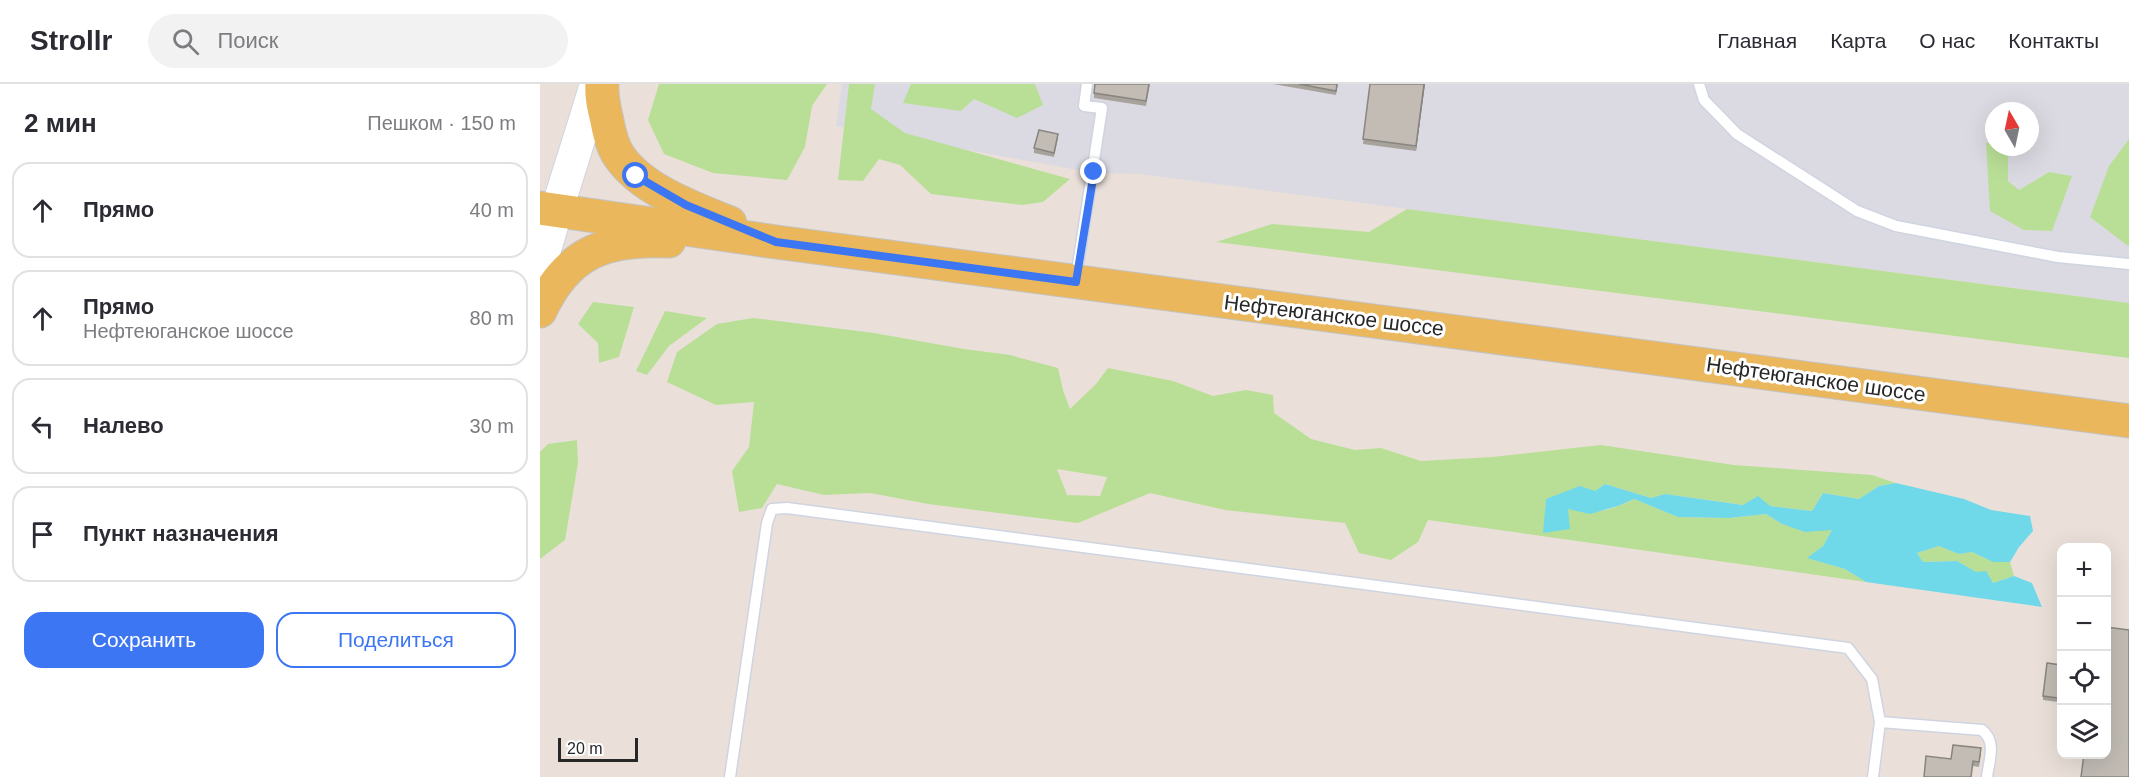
<!DOCTYPE html>
<html lang="ru">
<head>
<meta charset="utf-8">
<style>
	body { margin:0; font-family:Helvetica,sans-serif; background:#f2f2f3; color:#2b2b33 }
	.controls { position:absolute; right:18px; bottom:18px; display:grid; overflow:hidden; border-radius:12px; box-shadow:0 6px 24px #0002 }
	.controls button { width:54px; height:54px; display:grid; place-items:center; padding:0; border:0; border-bottom:2px solid #e1e1e2; background:#fff; color:#2b2b33; font:30px sans-serif }
	.compass { position:absolute; left:1445px; top:18px; width:54px; height:54px; border-radius:50%; background:#fff; box-shadow:0 6px 24px #0002; rotate:351deg }
	.scale { position:absolute; left:18px; bottom:15px; width:80px; box-sizing:border-box; padding-left:6px; border:3px solid #272727; border-top:0; font-size:16px; line-height:21px; white-space:nowrap; color:#272727; -webkit-text-stroke:4px #fff; paint-order:stroke }
	.stop { position:absolute; width:18px; height:18px; margin:-14px; border:4px solid #3d76f2; border-radius:50%; background:#fff }
	.stop.end { background:#3d76f2; border-color:#fff; box-shadow:0 2px 6px #0008 }
	.list { margin:0; padding:0; list-style:none }
	h2 { display:flex; justify-content:space-between; align-items:center; height:78px; margin:0; padding:0 24px; font-size:26px }
	h2 small { font-size:20px; font-weight:400; color:#7c7c81 }
	.list li { display:grid; grid-template-columns:39px 1fr auto; gap:18px; align-items:center; box-sizing:border-box; height:96px; margin:0 12px 12px; padding:0 12px; border:2px solid #e1e1e2; border-radius:18px }
	.list b { display:block; font-size:22px; white-space:nowrap }
	.list p { margin:0; font-size:20px; white-space:nowrap; color:#7c7c81 }
	.list em { font-size:20px; font-style:normal; color:#7c7c81 }
	.actions { display:flex; gap:12px; padding:18px 24px }
	.actions a { flex:1; padding:14px 0; border:2px solid #3d76f2; border-radius:18px; text-align:center; font-size:21px; color:#3d76f2 }
	.actions .main { background:#3d76f2; color:#fff }
	.icon { flex:none; width:33px; height:33px; fill:none; stroke:currentColor; stroke-width:2; stroke-linecap:round; stroke-linejoin:round }
	.map { position:relative; flex:none; width:1589px; height:693px; overflow:hidden }
	header { display:flex; align-items:center; gap:36px; box-sizing:border-box; height:84px; padding:0 30px; background:#fff; border-bottom:2px solid #e1e1e2 }
	header strong { font-size:28px }
	nav { display:flex; gap:33px; margin-inline-start:auto; font-size:21px }
	.search { width:420px; height:54px; background:#f2f2f3; display:flex; align-items:center; gap:15px; box-sizing:border-box; padding:0 21px; border-radius:33px; color:#7c7c81; font-size:22px }
	main { display:flex }
	aside { flex:1; background:#fff }
	.map>svg:first-child { display:block }
	.industrial { fill:#dbdae2; fill-rule:evenodd }
	.green { fill:#b9df97; fill-rule:evenodd }
	.water { fill:#6fd8e9 }
	.lines { fill:none; stroke-linecap:round; stroke-linejoin:round }
	.service-casing { stroke:#ced4e0; stroke-width:13 }
	.secondary-casing { stroke:#ced4e0; stroke-width:34 }
	.primary-casing { stroke:#c3c3c3; stroke-width:35 }
	.service { stroke:#fff; stroke-width:10 }
	.secondary { stroke:#fff; stroke-width:32 }
	.primary { stroke:#eab75d; stroke-width:33 }
	.wall { fill:#a7a29c }
	.shaded-wall { fill:#88847f }
	.building { fill:#c2bcb5; stroke:#88847f; stroke-width:1.5 }
	.route { stroke:#3d76f2; stroke-width:8 }
	.labels { text-anchor:middle; dominant-baseline:central; stroke-width:6; stroke-linejoin:round; paint-order:stroke }
	.street-label { font-size:21px; fill:#272727; stroke:#fff }
</style>
</head>
<body>
<header>
<strong>Strollr</strong>
<div class="search"><svg class="icon" aria-label="search" viewBox="0 0 24 24"><circle cx="10" cy="10" r="6"/><path d="M15 15l6 6"/></svg>Поиск</div>
<nav><a>Главная</a><a>Карта</a><a>О нас</a><a>Контакты</a></nav>
</header>
<main>
<aside>
<h2>2 мин<small>Пешком · 150 m</small></h2>
<ul class="list">
<li><svg class="icon" aria-label="ahead" viewBox="0 0 24 24"><path d="M12 20V5M6 11l6-6 6 6"/></svg><div><b>Прямо</b></div><em>40 m</em></li>
<li><svg class="icon" aria-label="ahead" viewBox="0 0 24 24"><path d="M12 20V5M6 11l6-6 6 6"/></svg><div><b>Прямо</b><p>Нефтеюганское шоссе</p></div><em>80 m</em></li>
<li><svg class="icon" aria-label="left" viewBox="0 0 24 24"><path d="M17 20v-9H6M10 6l-5 5 5 5"/></svg><div><b>Налево</b></div><em>30 m</em></li>
<li><svg class="icon" aria-label="arrive" viewBox="0 0 24 24"><path d="M6 21V4h12l-3 4 3 4H6"/></svg><div><b>Пункт назначения</b></div></li>
</ul>
<div class="actions"><a class="main">Сохранить</a><a>Поделиться</a></div>
</aside>
<div class="map">
<svg width="1589" height="693" viewBox="0 0 1589 693">
	<rect width="100%" height="100%" fill="#eae0d9"/>
	<!-- industrial -->
	<path class="industrial" d="M 302,0 L 1589,0 L 1589,219 L 599,90 L 554,89 L 296,42 ZM 1454,27 L 1490,27 L 1490,63 L 1454,63 Z"/>
	<!-- green -->
	<path class="green" d="M 119,0 L 287,0 L 272,22 L 265,63 L 247,96 L 173,89 L 124,70 L 108,36 Z
		M 309,0 L 335,0 L 331,25 L 365,49 L 530,95 L 503,118 L 482,121 L 391,110 L 360,81 L 339,75 L 323,97 L 298,96 Z
		M 371,0 L 495,0 L 503,21 L 477,34 L 434,15 L 421,27 L 363,19 Z
		M 1589,55 L 1589,161 L 1588,162 L 1550,133 L 1569,82 Z
		M 1454,57 L 1454,63 L 1468,63 L 1468,97 L 1479,106 L 1509,88 L 1532,92 L 1512,147 L 1484,146 L 1450,127 L 1446,59 Z
		M 867,125 L 1589,219 L 1589,274 L 676,158 L 732,140 L 829,148 Z
		M 53,218 L 94,223 L 79,273 L 59,279 L 58,259 L 38,240 Z
		M 125,227 L 167,234 L 129,262 L 107,291 L 96,287 Z
		M 213,234 L 334,249 L 424,265 L 470,271 L 518,284 L 523,306 L 530,325 L 556,300 L 568,284 L 633,297 L 673,312 L 706,306 L 733,311 L 734,329 L 771,355 L 815,366 L 841,364 L 881,377 L 952,373 L 1061,361 L 1194,381 L 1332,391 L 1356,399 L 1339,402 L 1319,415 L 1283,409 L 1272,427 L 1230,422 L 1204,421 L 1125,410 L 1111,414 L 1065,400 L 1055,407 L 1006,415 L 1004,449 L 1028,425 C 1057,431 1068,427 1094,415 L 1138,433 L 1189,434 L 1226,430 L 1242,440 L 1292,446 L 1283,462 L 1268,474 L 1305,485 L 1326,498 L 888,436 L 878,458 L 851,476 L 819,469 L 805,439 L 685,426 L 610,409 L 538,439 L 388,420 L 330,409 L 284,411 L 237,400 L 222,424 L 199,428 L 192,387 L 209,363 L 214,318 L 176,321 L 127,298 L 137,268 L 177,240 ZM 517,385 L 567,393 L 560,412 L 527,411 Z
		M 37,356 L 38,379 L 25,456 L 0,475 L 0,368 L 8,360 Z
		M 1399,462 L 1419,470 L 1432,468 L 1453,478 L 1470,478 L 1474,492 L 1453,499 L 1417,477 L 1383,478 L 1377,469 Z"/>
	<!-- water -->
	<path class="water" d="M 1356,399 L 1424,415 L 1451,426 L 1490,432 L 1493,447 L 1479,463 L 1470,478 L 1453,478 L 1432,468 L 1419,470 L 1399,462 L 1377,469 L 1383,478 L 1417,477 L 1436,488 L 1446,487 L 1453,499 L 1474,492 L 1492,499 L 1502,523 L 1326,498 L 1305,485 L 1267,474 L 1283,462 L 1292,446 L 1265,448 L 1242,440 L 1226,430 L 1189,434 L 1138,433 L 1094,415 L 1078,422 L 1050,430 L 1028,425 L 1030,445 L 1003,449 L 1006,415 L 1040,402 L 1055,407 L 1065,400 L 1111,414 L 1125,410 L 1203,421 L 1218,412 L 1230,422 L 1272,427 L 1283,409 L 1319,415 L 1339,402 Z"/>
	<g class="lines">
		<defs>
			<path id="service" d="M 1159,0 L 1164,16 L 1197,50 L 1317,127 L 1356,142 L 1518,173 L 1589,180
				M 536,194 L 562,24 L 544,22 L 547,0
				M 1340,638 L 1442,646 C 1457,658 1449,676 1447,693
				M 190,693 L 227,439 L 232,425 L 247,424 L 1308,564 L 1332,595 L 1340,638 L 1333,693"/>
			<path id="secondary" d="M 0,183 C 17,122 38,61 56,0"/>
			<path id="primary" d="M 62,0 C 61,13 64,24 67,37 C 69,48 72,62 79,72 C 102,106 153,124 190,139
				M 0,124 L 236,158 L 1589,337
				M 0,227 C 27,168 66,154 129,157"/>
		</defs>
		<!-- service casing -->
		<use href="#service" class="service-casing"/>
		<!-- secondary casing -->
		<use href="#secondary" class="secondary-casing"/>
		<!-- primary casing -->
		<use href="#primary" class="primary-casing"/>
		<!-- service -->
		<use href="#service" class="service"/>
		<!-- secondary -->
		<use href="#secondary" class="secondary"/>
		<!-- primary -->
		<use href="#primary" class="primary"/>
	</g>
	<!-- wall -->
	<path class="wall" d="M 610,0 L 606,22 L 554,14 L 554,9 Z
		M 733,0 L 798,0 L 796,11 Z
		M 830,0 L 885,0 L 876,67 L 823,60 Z
		M 518,54 L 514,73 L 494,69 L 494,64 Z
		M 1521,581 L 1518,618 L 1503,616 L 1503,612 Z
		M 1441,669 L 1439,683 L 1433,682 L 1411,675 Z"/>
	<!-- shaded-wall -->
	<path class="shaded-wall" d="M 884,0 L 885,0 L 876,67 L 876,62 Z"/>
	<!-- building -->
	<path class="building" d="M 555,0 L 609,0 L 606,17 L 554,9 Z
		M 759,0 L 797,0 L 796,7 Z
		M 830,0 L 884,0 L 876,62 L 823,55 Z
		M 499,46 L 518,50 L 514,69 L 494,64 Z
		M 1566,543 L 1589,546 L 1589,693 L 1541,693 L 1544,670 L 1566,670 Z
		M 1507,579 L 1521,581 L 1521,589 L 1518,614 L 1503,612 Z
		M 1413,661 L 1441,664 L 1439,678 L 1433,677 L 1431,693 L 1384,693 L 1386,672 L 1411,675 Z"/>
	<g class="lines">
		<!-- route -->
		<path class="route" d="M 96,92 L 146,121 L 236,158 L 536,198 L 554,88"/>
	</g>
	<g class="labels">
		<!-- street labels -->
		<g class="street-label">
			<text transform="translate(794 231) rotate(7)">Нефтеюганское шоссе</text>
			<text transform="translate(1276 295) rotate(8)">Нефтеюганское шоссе</text>
		</g>
	</g>
</svg>
<div class="controls">
<button>+</button>
<button>−</button>
<button><svg class="icon" aria-label="locate" viewBox="0 0 24 24"><circle cx="12" cy="12" r="6"/><path d="M12 2v4M12 18v4M2 12h4M18 12h4"/></svg></button>
<button><svg class="icon" aria-label="layers" viewBox="0 0 24 24"><path d="M12 4l9 5-9 5-9-5zM3 14l9 5 9-5"/></svg></button>
</div>
<svg class="compass" viewBox="-18 -18 36 36"><path d="M0-13l5 13h-10z" fill="#e53935"/><path d="M0 13l5-13h-10z" fill="#7c7c81"/></svg>
<div class="scale">20 m</div>
<div class="stop" style="left:96px;top:92px"></div>
<div class="stop end" style="left:554px;top:88px"></div>
</div>
</main>
</body>
</html>
